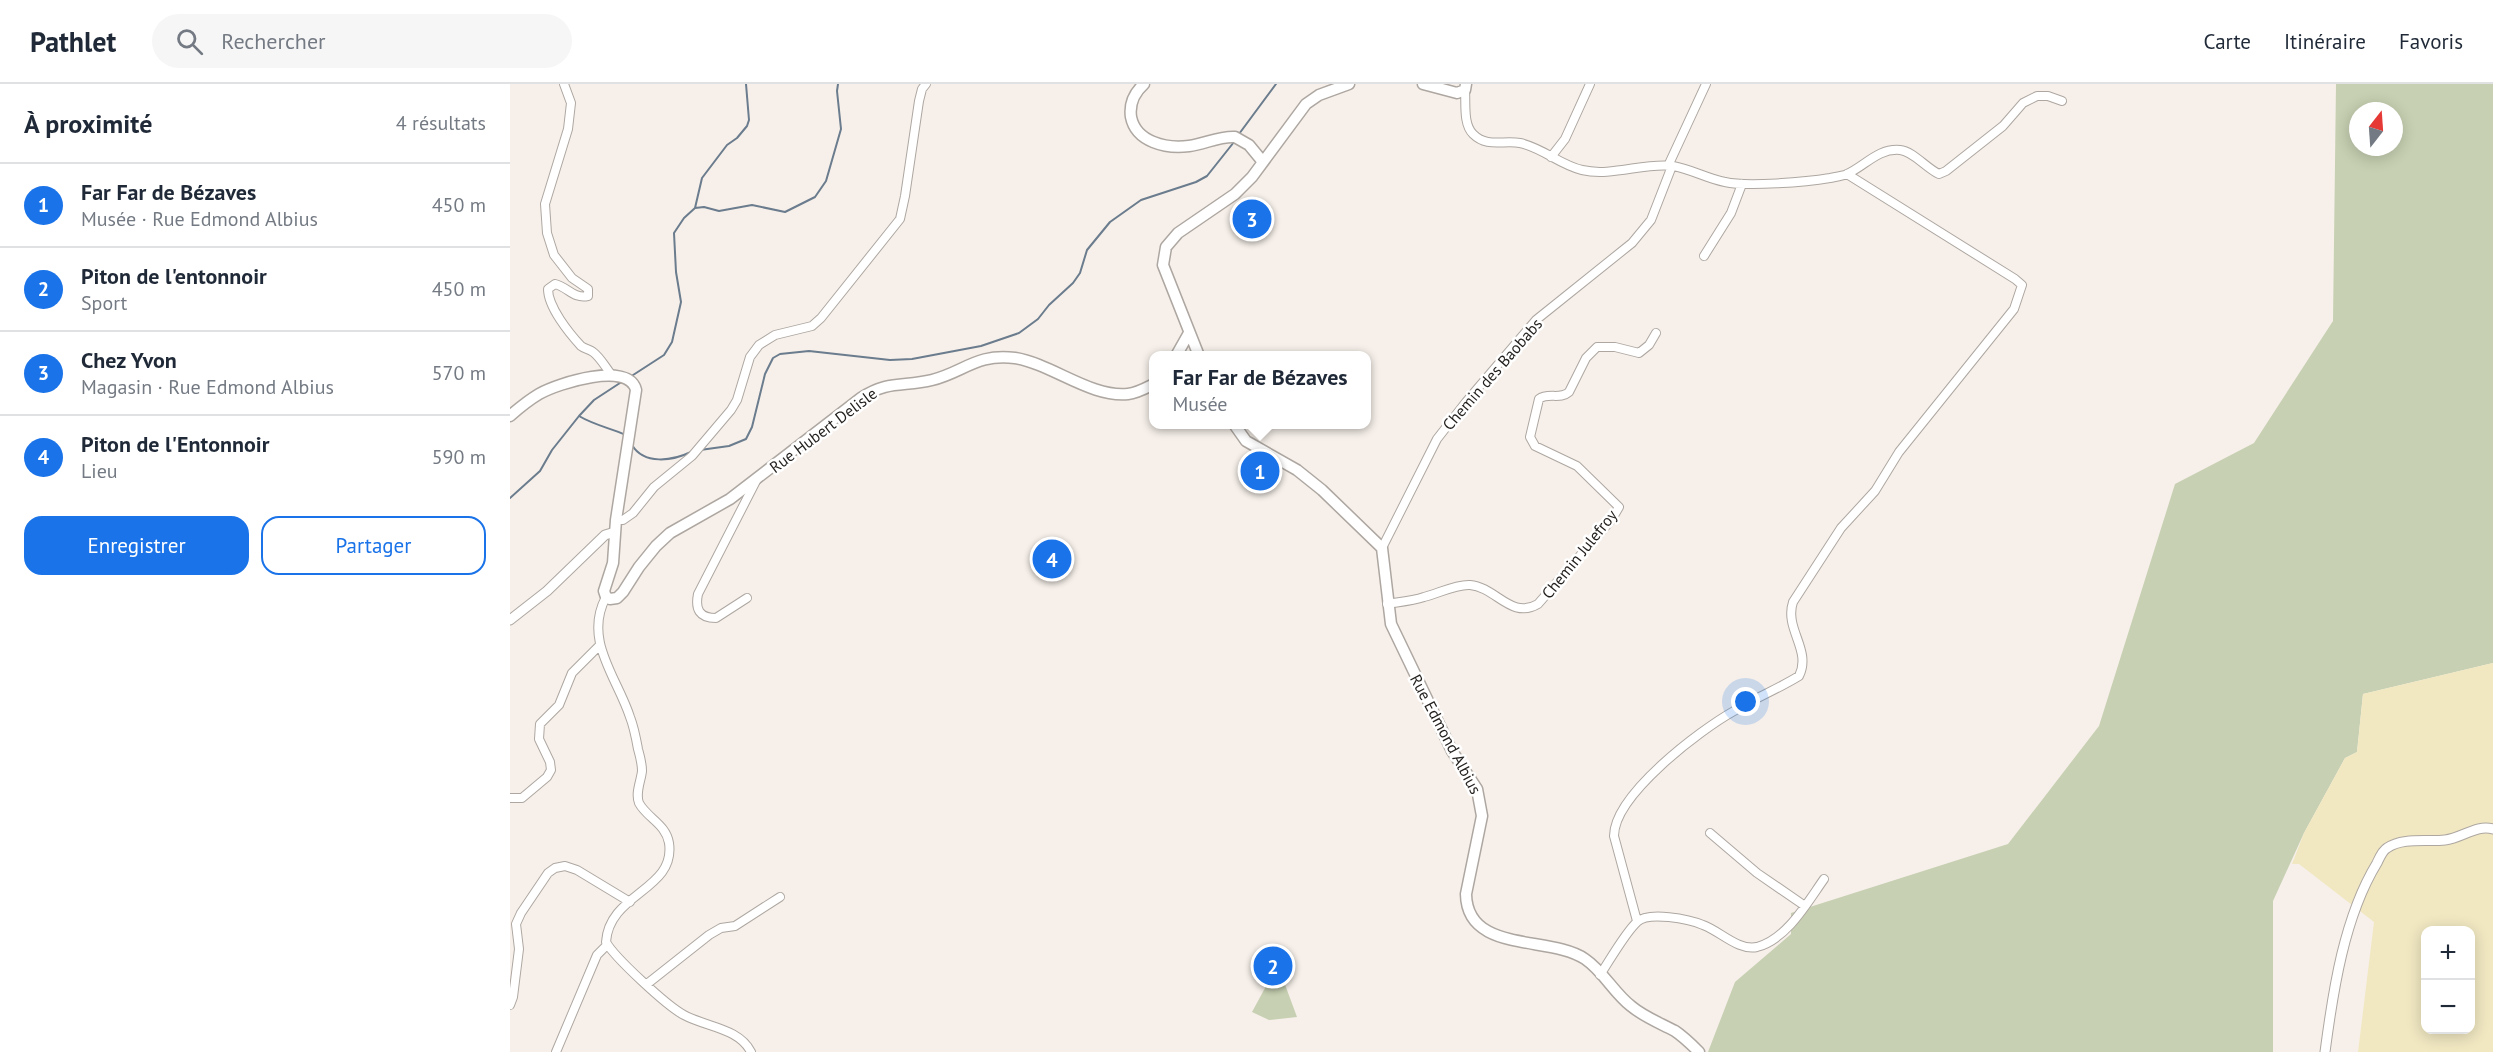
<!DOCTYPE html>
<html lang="fr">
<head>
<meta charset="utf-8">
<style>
	body { margin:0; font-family:"PT Sans",sans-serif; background:#f6f6f7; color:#1f2937 }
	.controls { position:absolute; right:18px; bottom:18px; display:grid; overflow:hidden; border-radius:12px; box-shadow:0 3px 15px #0003 }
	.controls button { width:54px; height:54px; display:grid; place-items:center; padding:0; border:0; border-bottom:2px solid #e0e1e3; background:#fff; color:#1f2937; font:30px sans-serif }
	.compass { position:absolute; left:1839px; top:18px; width:54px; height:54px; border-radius:50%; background:#fff; box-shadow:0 3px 15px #0003; rotate:17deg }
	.you { position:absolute; left:1236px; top:618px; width:21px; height:21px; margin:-15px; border:4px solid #fff; border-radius:50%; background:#1a73e8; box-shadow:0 0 0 9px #1a73e833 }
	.badge { display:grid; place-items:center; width:39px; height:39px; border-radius:50%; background:#1a73e8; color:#fff; font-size:20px; font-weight:700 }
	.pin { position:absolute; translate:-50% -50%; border:3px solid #fff; box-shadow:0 2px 6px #0006 }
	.popup { position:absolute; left:639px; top:267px; width:222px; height:78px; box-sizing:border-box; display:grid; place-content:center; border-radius:12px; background:#fff; filter:drop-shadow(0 2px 4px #0005); font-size:20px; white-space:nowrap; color:#747a83 }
	.popup b { font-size:22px; color:#1f2937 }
	.popup::after { content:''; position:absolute; left:50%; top:100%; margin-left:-12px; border:12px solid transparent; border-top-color:#fff }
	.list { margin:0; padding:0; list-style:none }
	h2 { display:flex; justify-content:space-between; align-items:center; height:78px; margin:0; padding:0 24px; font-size:26px }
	h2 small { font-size:20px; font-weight:400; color:#747a83 }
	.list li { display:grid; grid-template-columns:39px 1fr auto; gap:18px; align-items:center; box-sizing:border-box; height:84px; padding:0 24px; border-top:2px solid #e0e1e3 }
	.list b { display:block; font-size:22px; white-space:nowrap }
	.list p { margin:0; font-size:20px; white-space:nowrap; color:#747a83 }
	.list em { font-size:20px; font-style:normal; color:#747a83 }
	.actions { display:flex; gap:12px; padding:18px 24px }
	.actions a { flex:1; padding:14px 0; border:2px solid #1a73e8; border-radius:18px; text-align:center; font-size:21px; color:#1a73e8 }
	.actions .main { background:#1a73e8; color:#fff }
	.icon { flex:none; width:33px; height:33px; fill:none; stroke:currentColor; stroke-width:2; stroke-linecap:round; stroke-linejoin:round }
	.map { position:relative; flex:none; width:1983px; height:968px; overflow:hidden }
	header { display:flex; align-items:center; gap:36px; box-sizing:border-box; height:84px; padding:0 30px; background:#fff; border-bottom:2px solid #e0e1e3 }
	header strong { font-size:28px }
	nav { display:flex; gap:33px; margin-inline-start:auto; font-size:21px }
	.search { width:420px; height:54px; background:#f6f6f7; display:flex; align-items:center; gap:15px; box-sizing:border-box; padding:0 21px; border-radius:33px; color:#747a83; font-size:22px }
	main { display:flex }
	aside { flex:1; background:#fff }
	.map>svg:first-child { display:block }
	.green { fill:#c7d0b2; fill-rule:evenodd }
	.sand { fill:#f1e8c2; fill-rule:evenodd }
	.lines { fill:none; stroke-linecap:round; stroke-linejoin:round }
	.stream { stroke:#6a7c8d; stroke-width:2 }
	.minor-casing { stroke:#aea7a1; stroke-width:10 }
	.tertiary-casing { stroke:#aea7a1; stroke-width:11 }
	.secondary-casing { stroke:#aea7a1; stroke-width:13 }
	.minor { stroke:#fff; stroke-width:8 }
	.tertiary { stroke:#fff; stroke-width:9 }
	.secondary { stroke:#fff; stroke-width:10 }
	.labels { text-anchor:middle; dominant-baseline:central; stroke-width:5; stroke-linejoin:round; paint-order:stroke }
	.street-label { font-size:16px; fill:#211e1c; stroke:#fff }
</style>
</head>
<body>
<header>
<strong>Pathlet</strong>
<div class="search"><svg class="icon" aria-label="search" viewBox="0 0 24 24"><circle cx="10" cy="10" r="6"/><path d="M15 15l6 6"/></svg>Rechercher</div>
<nav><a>Carte</a><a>Itinéraire</a><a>Favoris</a></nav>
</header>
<main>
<aside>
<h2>À proximité<small>4 résultats</small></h2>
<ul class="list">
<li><span class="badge">1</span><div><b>Far Far de Bézaves</b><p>Musée · Rue Edmond Albius</p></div><em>450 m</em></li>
<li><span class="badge">2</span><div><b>Piton de l'entonnoir</b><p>Sport</p></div><em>450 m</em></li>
<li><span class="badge">3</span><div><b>Chez Yvon</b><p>Magasin · Rue Edmond Albius</p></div><em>570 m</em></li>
<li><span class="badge">4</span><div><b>Piton de l'Entonnoir</b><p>Lieu</p></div><em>590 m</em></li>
</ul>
<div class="actions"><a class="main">Enregistrer</a><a>Partager</a></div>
</aside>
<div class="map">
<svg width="1983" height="968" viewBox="0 0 1983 968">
	<rect width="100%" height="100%" fill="#f7f0ea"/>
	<!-- green -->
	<path class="green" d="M 1826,0 L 1983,0 L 1983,579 L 1853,610 L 1847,668 L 1835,674 L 1794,749 L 1763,817 L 1763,968 L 1198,968 L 1225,898 L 1281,850 L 1281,829 L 1498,760 L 1589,642 L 1665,400 L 1744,359 L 1823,237 ZM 1848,27 L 1884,27 L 1884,63 L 1848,63 Z
		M 760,860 L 787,933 L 759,936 L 742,928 L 755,904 Z"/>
	<!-- sand -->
	<path class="sand" d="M 1983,579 L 1983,968 L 1848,968 L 1864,838 L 1789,780 L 1782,780 L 1794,749 L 1835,674 L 1847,668 L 1853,610 ZM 1916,846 L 1960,846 L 1960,946 L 1916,946 Z"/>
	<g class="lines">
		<!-- stream -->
		<path class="stream" d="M 729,50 L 766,0
			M 185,124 L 192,94 L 217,61 L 227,54 L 237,42 L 239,36 L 236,0
			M 120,293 L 154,271 L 162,258 L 171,218 L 166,188 L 164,149 L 174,134 L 185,124 L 194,123 L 209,127 L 242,121 L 275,128 L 305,113 L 316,97 L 331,45 L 327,7 L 328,0
			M 69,332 C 84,341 100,344 116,351
			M 122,361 C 134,381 162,377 181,368
			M 190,366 L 219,362 L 236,355 L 242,343 L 255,290 L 263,274 L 270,270 L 299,267 L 380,276 L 402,275 L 471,262 L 509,249 L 528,235 L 539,221 L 563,199 L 570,189 L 577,166 L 600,138 L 631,116 L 686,98 L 697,92 L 724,58
			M 0,414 L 30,387 L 42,366 L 69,332 L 84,316 L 113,297"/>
		<defs>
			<path id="minor" d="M 54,0 L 61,19 L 58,45 L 35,120 L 37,149 L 44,171 L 62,194 L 78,205 L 78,212 C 63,215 58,203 45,200 L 38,205 C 38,223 59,249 71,262 C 75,265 79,265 83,268 C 90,273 96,284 101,290
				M 955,6 C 956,20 953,40 963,50 C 977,64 993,56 1010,59 C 1033,64 1050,81 1072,86 C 1102,93 1135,78 1163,82 C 1181,85 1198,95 1215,98 C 1237,103 1296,98 1320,94 C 1325,93 1333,92 1337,90 C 1355,82 1368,64 1390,66 C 1403,67 1416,84 1429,90 L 1436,87 L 1493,42 L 1513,19 L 1527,12 L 1538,12 L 1552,17
				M 1041,73 L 1055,55 L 1080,0
				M 1158,82 L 1196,0
				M 1194,172 L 1221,129 L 1232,100
				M 106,436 L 113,436 L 123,429 L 144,403 L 182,372 L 221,326 L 227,316 L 240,273 L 249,261 L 265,251 L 302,242 L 311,234 L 390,135 L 395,112 L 409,17 L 412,5 L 416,0
				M 872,464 L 927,355 L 956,318 L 1026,236 L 1122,159 L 1141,136 L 1162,82
				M 96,513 C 73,556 107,593 120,633 C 124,643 126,654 128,665 C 130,672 132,679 132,687 C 131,697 125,709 129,719 C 137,734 156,740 159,759 C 166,806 99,809 96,858 C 104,873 157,922 174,931 C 196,943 229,944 241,968
				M 237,514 L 206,534 C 189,534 185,525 188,510 L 246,397
				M 877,520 C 889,518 902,517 914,513 C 927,510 946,500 960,501 C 986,503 1001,536 1028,520 L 1102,435 L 1109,423 L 1067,382 L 1025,362 L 1020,353 L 1029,315 C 1038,308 1050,316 1059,308 L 1076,274 L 1087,263 L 1105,263 L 1129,269 L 1139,261 L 1146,249
				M 0,714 L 12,714 L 37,693 L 41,686 L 40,678 L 29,655 L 30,640 L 49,621 L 62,589 L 89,562
				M 1200,749 L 1247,789 L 1295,822
				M 1127,837 L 1104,752 C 1104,711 1190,646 1224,627 C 1245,614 1268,605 1289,592 C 1302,566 1274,545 1283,518 L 1331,444 L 1365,407 L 1389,368 L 1504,225 L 1512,201 L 1505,195 L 1337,90
				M 1090,891 C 1100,876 1115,849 1127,838 C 1138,827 1179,835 1193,841 C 1210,847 1228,867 1247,863 C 1277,855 1297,819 1314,795
				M 137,900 L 199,851 L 211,844 L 225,842 L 270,813
				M 0,921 L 3,913 L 9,865 L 6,840 L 11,829 L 38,789 L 45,784 L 55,782 L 67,786 L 120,818
				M 46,968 L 87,871 L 97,861"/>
			<path id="tertiary" d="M 0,536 L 37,507 L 95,451 L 105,448
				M 1815,968 C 1823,907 1834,833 1867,779 C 1869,775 1872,767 1877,764 C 1893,753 1917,758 1935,756 C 1952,754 1967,740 1983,745"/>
			<path id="secondary" d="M 634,0 C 624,9 619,19 621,33 C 626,58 656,65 679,62 C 695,60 709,52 725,53 L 739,61 L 753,78
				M 913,0 L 947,9 L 955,6 L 956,0
				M 666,272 L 679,249
				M 689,272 L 653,181 L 656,163 L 668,149 L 725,110 L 742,93 L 796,20 L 809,11 L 839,0
				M 0,332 C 9,324 19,316 29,310 C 48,299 119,277 126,306 L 106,436 L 103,479 L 94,507 L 96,513 L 100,515 L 107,514 L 113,508 L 129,483 L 146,462 L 160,449 L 220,415 L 351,314 C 378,296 394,303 422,296 C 454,288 467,269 505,274 C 542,280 581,314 618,310 C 627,309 636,304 644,300
				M 724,340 L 736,357 L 787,386 L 812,406 L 872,464 L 881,540 L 942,667 L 967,705 L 972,732 L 956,810 C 957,870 1040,851 1075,875 C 1093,887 1104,909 1121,922 C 1134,933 1150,939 1165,947 C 1174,953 1182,961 1189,968"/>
		</defs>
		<!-- minor casing -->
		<use href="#minor" class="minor-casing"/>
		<!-- tertiary casing -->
		<use href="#tertiary" class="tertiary-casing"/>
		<!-- secondary casing -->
		<use href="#secondary" class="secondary-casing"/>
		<!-- minor -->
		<use href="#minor" class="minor"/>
		<!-- tertiary -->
		<use href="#tertiary" class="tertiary"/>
		<!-- secondary -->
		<use href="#secondary" class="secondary"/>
	</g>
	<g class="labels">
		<!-- street labels -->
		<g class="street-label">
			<text transform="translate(982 290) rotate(-49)">Chemin des Baobabs</text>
			<text transform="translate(313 346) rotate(-37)">Rue Hubert Delisle</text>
			<text transform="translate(1069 470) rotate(-51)">Chemin Julefroy</text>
			<text transform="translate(936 650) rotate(62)">Rue Edmond Albius</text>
		</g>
	</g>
</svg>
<div class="controls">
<button>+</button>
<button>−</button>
</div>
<svg class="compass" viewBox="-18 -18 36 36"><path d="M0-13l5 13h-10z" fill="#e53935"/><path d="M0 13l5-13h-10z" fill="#747a83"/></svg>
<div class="you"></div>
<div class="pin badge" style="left:750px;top:387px">1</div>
<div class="popup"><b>Far Far de Bézaves</b>Musée</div>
<div class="pin badge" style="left:763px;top:882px">2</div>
<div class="pin badge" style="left:742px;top:135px">3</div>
<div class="pin badge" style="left:542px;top:475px">4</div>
</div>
</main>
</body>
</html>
